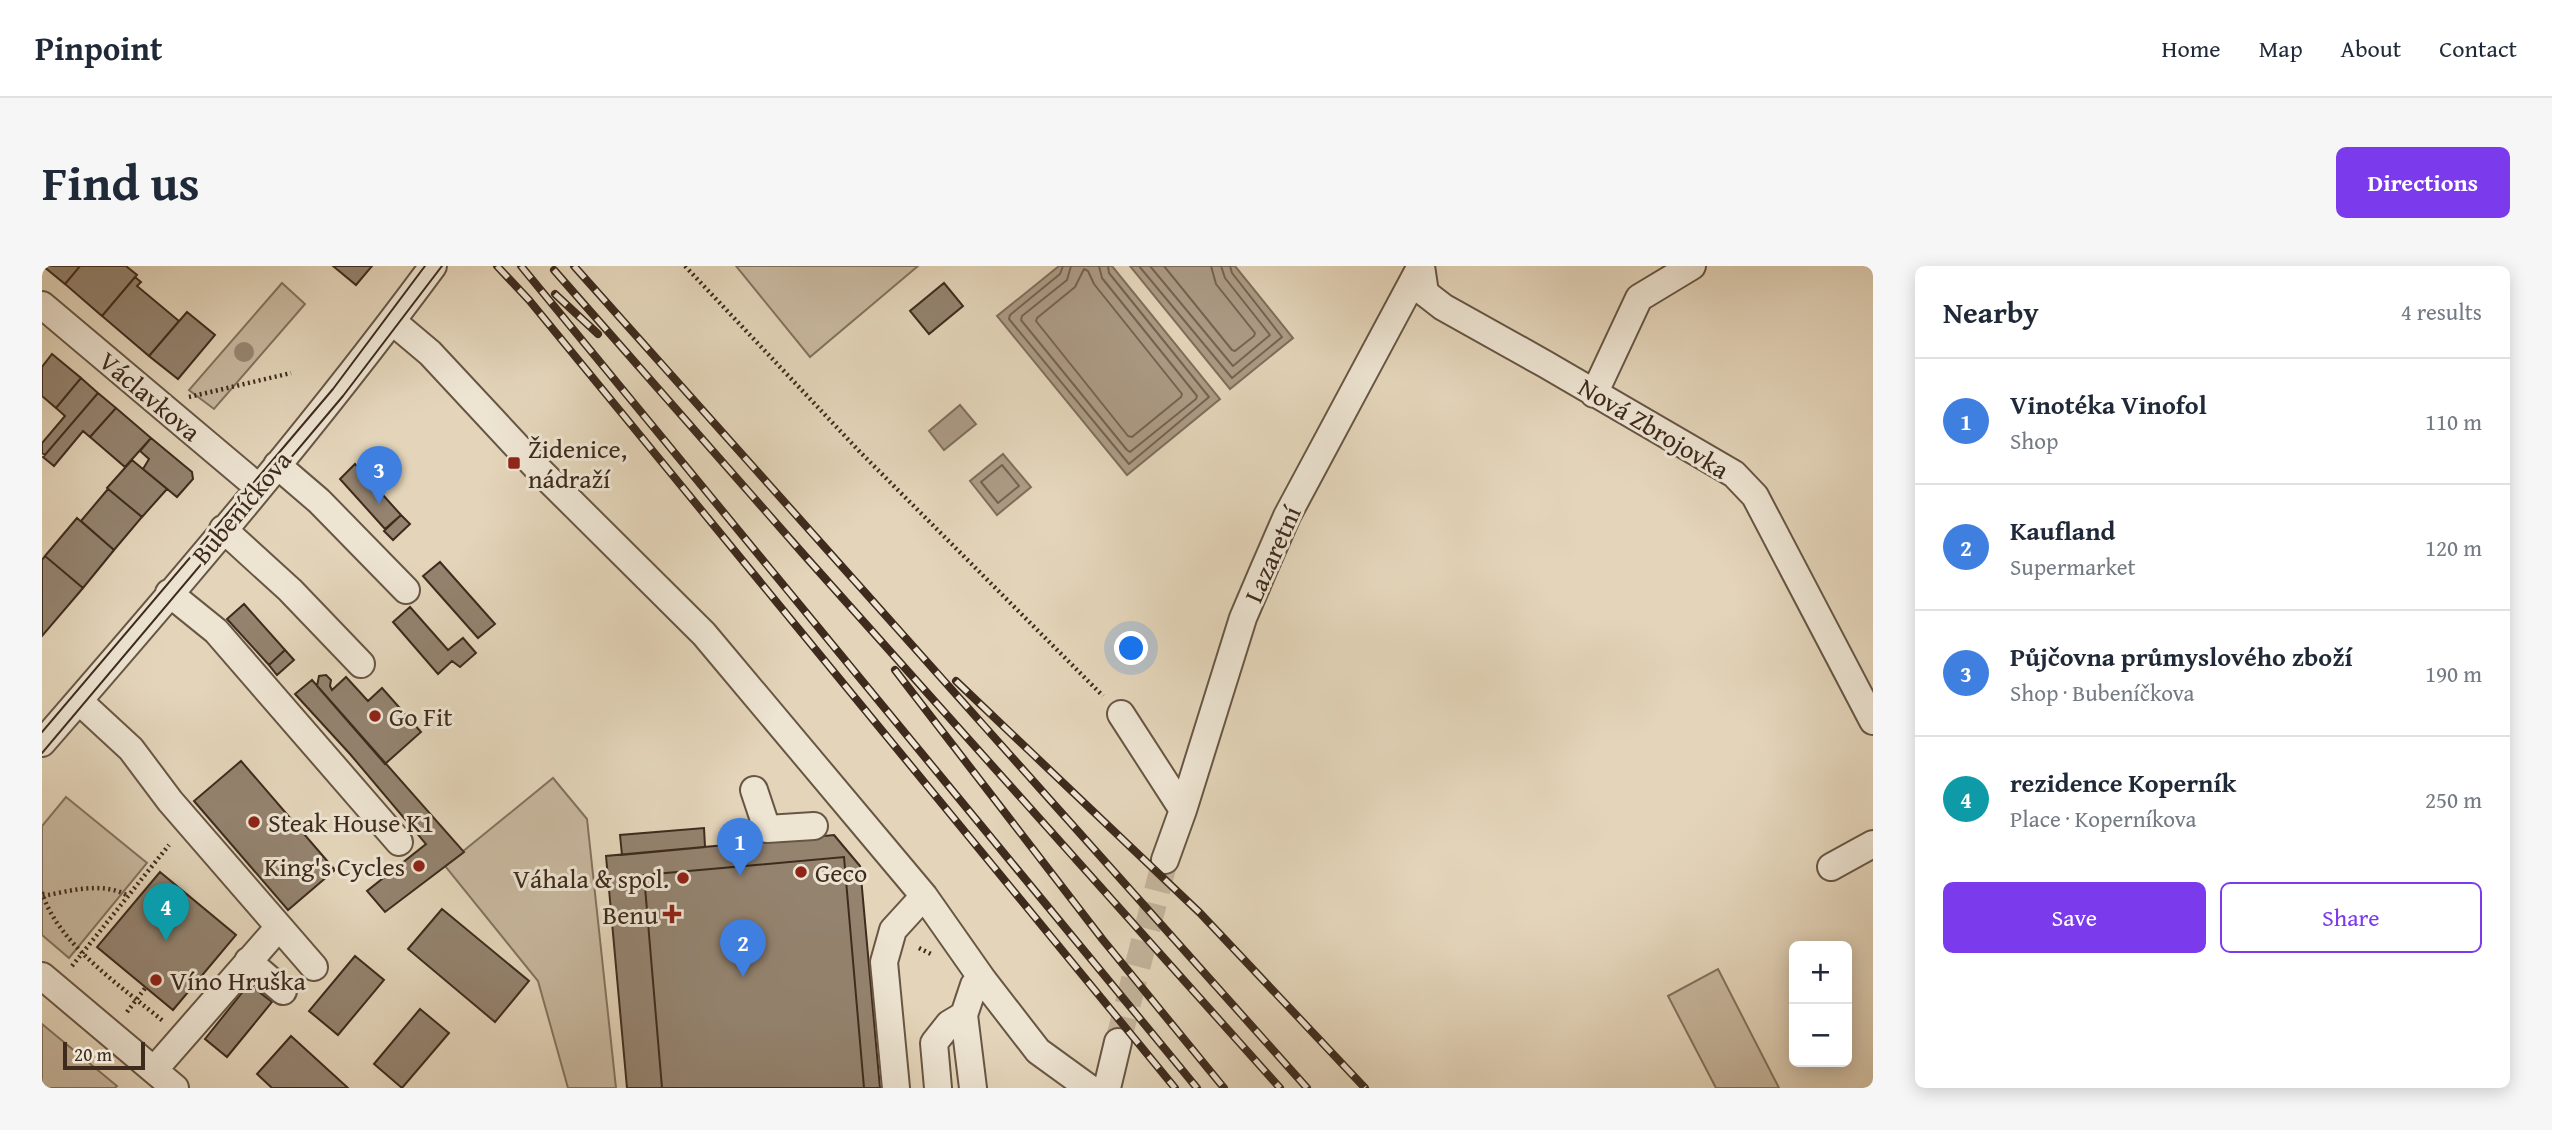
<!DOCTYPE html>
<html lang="en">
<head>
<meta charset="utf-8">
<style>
	body { margin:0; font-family:"Gentium Book Plus",serif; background:#f6f6f7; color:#1f2937 }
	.controls { position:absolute; right:21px; bottom:21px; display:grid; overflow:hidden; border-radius:10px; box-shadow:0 4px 18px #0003 }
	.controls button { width:63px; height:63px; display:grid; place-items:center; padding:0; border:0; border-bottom:2px solid #e0e1e3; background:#fff; color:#1f2937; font:35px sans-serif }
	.scale { position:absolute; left:21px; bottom:18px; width:82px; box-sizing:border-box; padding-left:7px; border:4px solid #3e2b1d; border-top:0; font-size:19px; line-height:24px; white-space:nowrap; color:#3e2b1d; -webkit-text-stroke:5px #ede4d2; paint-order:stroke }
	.you { position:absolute; left:1090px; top:383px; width:24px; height:24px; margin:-18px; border:5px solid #fff; border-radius:50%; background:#1a73e8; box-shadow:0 0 0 10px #1a73e833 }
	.badge { display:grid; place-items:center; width:46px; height:46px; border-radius:50%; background:#7c3aed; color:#fff; font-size:23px; font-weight:700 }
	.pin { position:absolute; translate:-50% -58px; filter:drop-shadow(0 2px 4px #0008) }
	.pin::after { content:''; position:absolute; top:37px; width:24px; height:21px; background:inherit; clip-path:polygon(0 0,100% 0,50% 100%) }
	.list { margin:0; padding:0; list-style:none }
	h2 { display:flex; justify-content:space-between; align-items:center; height:91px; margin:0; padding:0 28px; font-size:30px }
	h2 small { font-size:23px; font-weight:400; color:#747a83 }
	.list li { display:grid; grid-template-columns:46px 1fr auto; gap:21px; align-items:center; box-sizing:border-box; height:126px; padding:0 28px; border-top:2px solid #e0e1e3 }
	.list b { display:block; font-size:26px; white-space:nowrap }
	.list p { margin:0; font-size:23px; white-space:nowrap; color:#747a83 }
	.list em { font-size:23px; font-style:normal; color:#747a83 }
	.actions { display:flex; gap:14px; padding:21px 28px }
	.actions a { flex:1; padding:16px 0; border:2px solid #7c3aed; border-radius:10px; text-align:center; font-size:24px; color:#7c3aed }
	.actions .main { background:#7c3aed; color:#fff }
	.map { position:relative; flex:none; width:1831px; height:822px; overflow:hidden; border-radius:10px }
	header { display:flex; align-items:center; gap:42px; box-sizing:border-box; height:98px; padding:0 35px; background:#fff; border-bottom:2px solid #e0e1e3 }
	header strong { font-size:33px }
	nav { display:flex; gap:38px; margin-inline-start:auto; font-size:24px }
	.intro { display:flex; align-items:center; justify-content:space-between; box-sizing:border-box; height:168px; padding:0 42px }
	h1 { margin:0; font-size:49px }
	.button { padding:18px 32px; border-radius:10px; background:#7c3aed; color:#fff; font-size:24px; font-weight:700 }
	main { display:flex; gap:42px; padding:0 42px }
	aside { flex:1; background:#fff; border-radius:10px; box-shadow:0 4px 18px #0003 }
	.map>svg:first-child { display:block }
	.green { fill:#c8b89f; stroke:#83725e; stroke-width:2 }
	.water { fill:#ac9b85; stroke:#806e5b; stroke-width:2 }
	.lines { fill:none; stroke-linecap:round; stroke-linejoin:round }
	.shore { stroke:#756351; stroke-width:2 }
	.building { fill:#94836f; stroke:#3e2b1d; stroke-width:2 }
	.minor-tunnel { stroke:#c3b39b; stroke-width:26; stroke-dasharray:26 13; stroke-linecap:butt }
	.minor-casing { stroke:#685644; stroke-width:30 }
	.path { stroke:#3e2b1d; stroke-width:4.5; stroke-dasharray:2 3.5; stroke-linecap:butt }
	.minor { stroke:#ede4d2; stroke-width:26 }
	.tram { stroke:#3e2b1d; stroke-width:2 }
	.rail-casing { stroke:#3e2b1d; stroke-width:8 }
	.rail { stroke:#ede4d2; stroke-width:5; stroke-dasharray:16; stroke-linecap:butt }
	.tree { fill:#988772 }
	.poi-dot { fill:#8f2418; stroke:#ede4d2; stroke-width:2.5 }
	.labels { text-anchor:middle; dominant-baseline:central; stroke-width:6; stroke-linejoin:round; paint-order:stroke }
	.street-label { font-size:26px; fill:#3e2b1d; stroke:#ede4d2 }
	.poi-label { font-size:26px; fill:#3e2b1d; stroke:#ede4d2; text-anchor:start }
</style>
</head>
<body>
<header>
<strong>Pinpoint</strong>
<nav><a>Home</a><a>Map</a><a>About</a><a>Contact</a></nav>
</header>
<div class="intro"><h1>Find us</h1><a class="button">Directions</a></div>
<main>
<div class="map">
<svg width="1831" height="822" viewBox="0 0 1831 822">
	<rect width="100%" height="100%" fill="#e4d5ba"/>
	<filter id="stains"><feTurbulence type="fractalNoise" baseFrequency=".00286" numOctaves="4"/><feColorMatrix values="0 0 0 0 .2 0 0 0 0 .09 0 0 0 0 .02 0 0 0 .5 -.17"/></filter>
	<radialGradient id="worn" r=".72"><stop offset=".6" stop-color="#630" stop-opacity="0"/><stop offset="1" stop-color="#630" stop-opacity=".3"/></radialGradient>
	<!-- green -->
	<path class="green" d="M 694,0 L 876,0 L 768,91 Z
		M 240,17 L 263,38 L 172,143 L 147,124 Z
		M 511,512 L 545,553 L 574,822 L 526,822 L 496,715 L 403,600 Z
		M 24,531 L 105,597 L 27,692 L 0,669 L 0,560 Z
		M 1676,703 L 1737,822 L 1674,822 L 1626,730 Z
		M 0,758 L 75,820 L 73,822 L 0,822 Z"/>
	<!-- water -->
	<path class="water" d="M 1017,0 L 1070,0 L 1178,133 L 1085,209 L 955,50 Z
		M 1088,0 L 1193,0 L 1251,72 L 1188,123 Z
		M 918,139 L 934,158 L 902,184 L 887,165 Z
		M 961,188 L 989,221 L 955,249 L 928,215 Z"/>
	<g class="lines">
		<!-- shore -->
		<path class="shore" d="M 1021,0 L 1018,8 L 968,49 L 967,53 L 1087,198 L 1167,131 L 1067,7 L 1066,0
			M 1029,0 L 1025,14 L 980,50 L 979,54 L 1085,184 L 1088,186 L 1154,133 L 1155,130 L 1060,12 L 1057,0
			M 1097,0 L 1190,112 L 1240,71 L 1190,7 L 1188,0
			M 1108,0 L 1191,100 L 1228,69 L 1183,12 L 1179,0
			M 1122,0 L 1190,84 L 1193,85 L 1212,70 L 1213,67 L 1174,18 L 1169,0
			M 1042,3 L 1046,5 L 1052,18 L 1140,128 L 1139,131 L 1090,171 L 1086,170 L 994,55 L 995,52 L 1033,21 Z
			M 960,199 L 977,220 L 956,237 L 939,216 Z"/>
	</g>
	<!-- building -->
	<path class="building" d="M 1,0 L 38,0 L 23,18 Z
		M 38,0 L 84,0 L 95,9 L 60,50 L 23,18 Z
		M 291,0 L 330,0 L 314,19 Z
		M 93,11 L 99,16 L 95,20 L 137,55 L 107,90 L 60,50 Z
		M 902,17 L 921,40 L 887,68 L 868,45 Z
		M 145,46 L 173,69 L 136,113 L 107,90 Z
		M 10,88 L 39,112 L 14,142 L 0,130 L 0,101 Z
		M 39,112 L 56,127 L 3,189 L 0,187 L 0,177 L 23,150 L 14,142 Z
		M 56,127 L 74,142 L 48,171 L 41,165 L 12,200 L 1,191 Z
		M 74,142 L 109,172 L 83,201 L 48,171 Z
		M 109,172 L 150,206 L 151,213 L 135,231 L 101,203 L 107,193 L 98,185 Z
		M 90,194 L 125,223 L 100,251 L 65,222 Z
		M 313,198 L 359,249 L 343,263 L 298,213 Z
		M 66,223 L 100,251 L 72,284 L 39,255 Z
		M 359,249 L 368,258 L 351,274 L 342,265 Z
		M 35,252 L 72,284 L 41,322 L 3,290 Z
		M 3,290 L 41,322 L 0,370 L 0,294 Z
		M 398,296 L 453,358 L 436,372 L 381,310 Z
		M 202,338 L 243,384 L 227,399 L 185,353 Z
		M 368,341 L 406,384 L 421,372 L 434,387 L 418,401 L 410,395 L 396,408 L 351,356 Z
		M 243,384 L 252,394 L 235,409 L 227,399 Z
		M 284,409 L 289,414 L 288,420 L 290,424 L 304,411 L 326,435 L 340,422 L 379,466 L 343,498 L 275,420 L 277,410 Z
		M 270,414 L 422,586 L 343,646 L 325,625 L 384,578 L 308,488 L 253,428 Z
		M 199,495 L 293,604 L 246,644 L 152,535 Z
		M 703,556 L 705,569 L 683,572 L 682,560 Z
		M 662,562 L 663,581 L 580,589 L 578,569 Z
		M 792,569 L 818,600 L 838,822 L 585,822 L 564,590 Z
		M 802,591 L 822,822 L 620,822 L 602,609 Z
		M 118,606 L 194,669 L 131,744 L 55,681 Z
		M 400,643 L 487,715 L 453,756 L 366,683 Z
		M 313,690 L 342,714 L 296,769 L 267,745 Z
		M 207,718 L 230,736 L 185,791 L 163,773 Z
		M 378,743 L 407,767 L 360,822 L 332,798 Z
		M 249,770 L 306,822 L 230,822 L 215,808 Z"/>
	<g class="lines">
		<!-- minor-tunnel -->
		<path class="minor-tunnel" d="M 1076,776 L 1123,594"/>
		<defs>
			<path id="minor" d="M 1379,0 L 1383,27 L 1401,41 L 1503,98 L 1692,208 L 1713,230 L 1831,455
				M 0,39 L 216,221
				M 350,55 L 388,87 L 497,204 L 662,368 L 882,630 L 941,714 L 996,785 L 1047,822
				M 1552,128 L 1597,32 L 1650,0
				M 235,199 L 277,235 L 364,324
				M 181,263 L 248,324 L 319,398
				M 127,327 L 174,365 L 357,576
				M 37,435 L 89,483 L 128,535 L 272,701
				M 1079,448 L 1141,544
				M 0,477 C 134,323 270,164 391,0
				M 712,524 L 725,563 L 772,560
				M 1123,594 L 1141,544 L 1201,352 L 1221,305 L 1245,250 L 1379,0
				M 1789,601 L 1831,578
				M 206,695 L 241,725
				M 0,710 L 133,822
				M 922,749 L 931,822
				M 112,804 L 237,661
				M 854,822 L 842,696 L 851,664 L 882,630
				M 896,822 L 892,777 L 907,758 L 922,749 L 932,719 L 941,714
				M 1065,822 L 1076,776"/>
		</defs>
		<!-- minor casing -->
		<use href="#minor" class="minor-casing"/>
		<!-- path -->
		<path class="path" d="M 643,0 L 819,187 L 1061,430
			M 147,131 L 249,107
			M 0,626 C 15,678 82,722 122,756
			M 1,630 C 27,625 62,615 86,630
			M 877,682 L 889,688
			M 30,700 L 127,579
			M 85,746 L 104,721"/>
		<!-- minor -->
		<use href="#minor" class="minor"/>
		<!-- tram -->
		<path class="tram" d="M 0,466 L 291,123 L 383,0
			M 0,487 L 301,130 L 400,0"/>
		<defs>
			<path id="rail" d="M 455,0 L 487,34 L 1133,822
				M 479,0 L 1155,822
				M 532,0 L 1265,822
				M 512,4 L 763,290 L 1238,822
				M 513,28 L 556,68
				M 853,404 L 1061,674 L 1182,822
				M 914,415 L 1158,647 L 1323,822"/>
		</defs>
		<!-- rail casing -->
		<use href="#rail" class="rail-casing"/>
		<!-- rail -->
		<use href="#rail" class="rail"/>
	</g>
	<!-- trees -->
	<circle class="tree" cx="202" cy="86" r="10"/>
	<!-- markers -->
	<g class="poi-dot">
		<rect x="465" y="190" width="14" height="14" rx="3.5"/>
		<circle cx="333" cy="450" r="7"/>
		<circle cx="212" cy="556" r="7"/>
		<circle cx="377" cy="600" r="7"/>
		<circle cx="759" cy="606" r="7"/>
		<circle cx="641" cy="612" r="7"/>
		<path d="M626.5 637.5h7v7h7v7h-7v7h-7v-7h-7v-7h7z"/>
		<circle cx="114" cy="714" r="7"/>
	</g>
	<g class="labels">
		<!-- street labels -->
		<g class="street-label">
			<text transform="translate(108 130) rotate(40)">Václavkova</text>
			<text transform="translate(1612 162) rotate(31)">Nová Zbrojovka</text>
			<text transform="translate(199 241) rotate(-50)">Bubeníčkova</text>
			<text transform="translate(1230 288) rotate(-66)">Lazaretní</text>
		</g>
		<!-- poi labels -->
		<g class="poi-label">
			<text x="486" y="182">Židenice,<tspan x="486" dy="30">nádraží</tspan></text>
			<text x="347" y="450">Go Fit</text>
			<text x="226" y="556">Steak House K1</text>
			<text x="363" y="600" text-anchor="end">King's Cycles</text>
			<text x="773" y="606">Geco</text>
			<text x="627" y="612" text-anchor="end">Váhala &amp; spol.</text>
			<text x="616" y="648" text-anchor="end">Benu</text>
			<text x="128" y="714">Víno Hruška</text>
		</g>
	</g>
	<rect width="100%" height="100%" filter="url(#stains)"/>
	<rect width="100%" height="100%" fill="url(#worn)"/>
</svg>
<div class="controls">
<button>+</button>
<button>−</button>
</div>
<div class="scale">20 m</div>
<div class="you"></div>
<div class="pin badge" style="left:698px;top:610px;background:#3f7fe0">1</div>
<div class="pin badge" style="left:701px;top:711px;background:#3f7fe0">2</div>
<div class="pin badge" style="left:337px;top:238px;background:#3f7fe0">3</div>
<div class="pin badge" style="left:124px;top:675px;background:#0f9aa8">4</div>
</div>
<aside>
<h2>Nearby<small>4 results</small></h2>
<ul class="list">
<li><span class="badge" style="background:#3f7fe0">1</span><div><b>Vinotéka Vinofol</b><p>Shop</p></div><em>110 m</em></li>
<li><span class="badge" style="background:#3f7fe0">2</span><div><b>Kaufland</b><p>Supermarket</p></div><em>120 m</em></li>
<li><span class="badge" style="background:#3f7fe0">3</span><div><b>Půjčovna průmyslového zboží</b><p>Shop · Bubeníčkova</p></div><em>190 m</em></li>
<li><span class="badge" style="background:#0f9aa8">4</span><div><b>rezidence Koperník</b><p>Place · Koperníkova</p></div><em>250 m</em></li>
</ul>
<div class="actions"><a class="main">Save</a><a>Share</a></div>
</aside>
</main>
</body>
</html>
